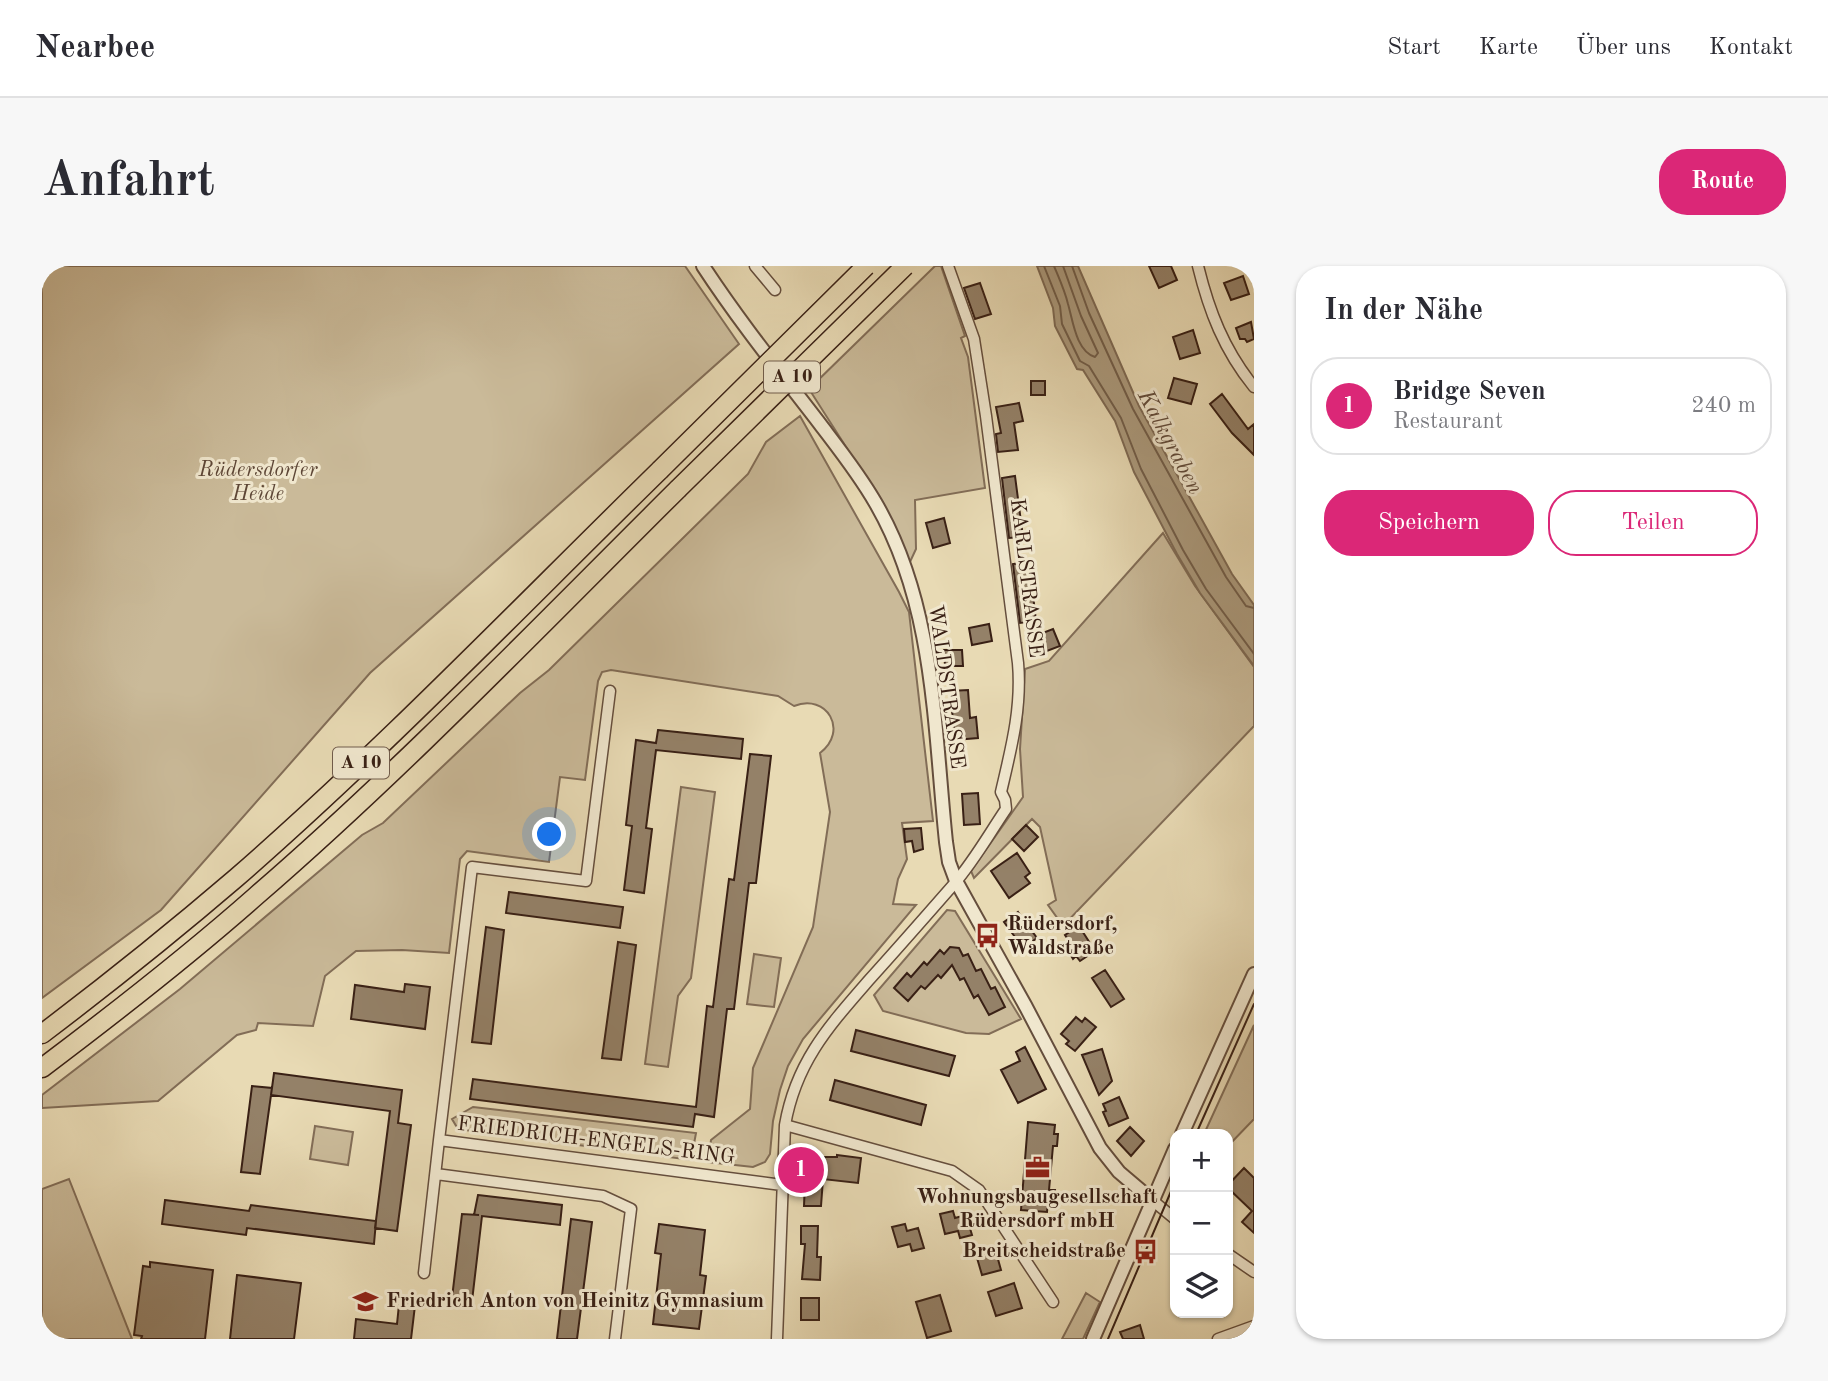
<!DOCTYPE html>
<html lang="de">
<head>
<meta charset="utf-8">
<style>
	body { margin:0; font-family:"Old Standard TT",serif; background:#f7f7f7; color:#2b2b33 }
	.controls { position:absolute; right:21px; bottom:21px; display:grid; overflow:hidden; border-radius:14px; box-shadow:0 2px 5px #0004 }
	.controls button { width:63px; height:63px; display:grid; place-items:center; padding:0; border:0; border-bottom:2px solid #e1e1e2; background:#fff; color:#2b2b33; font:35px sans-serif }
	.you { position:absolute; left:508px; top:569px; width:24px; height:24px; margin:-18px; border:5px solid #fff; border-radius:50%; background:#1a73e8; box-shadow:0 0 0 10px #1a73e833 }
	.badge { display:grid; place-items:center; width:46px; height:46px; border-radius:50%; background:#db2777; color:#fff; font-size:23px; font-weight:700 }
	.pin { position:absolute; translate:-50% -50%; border:4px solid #fff; box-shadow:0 2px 7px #0006 }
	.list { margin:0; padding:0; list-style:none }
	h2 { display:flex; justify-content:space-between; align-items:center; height:91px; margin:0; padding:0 28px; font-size:30px }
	h2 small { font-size:23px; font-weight:400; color:#7c7c81 }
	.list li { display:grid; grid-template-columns:46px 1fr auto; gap:21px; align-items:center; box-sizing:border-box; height:98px; margin:0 14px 14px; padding:0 14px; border:2px solid #e1e1e2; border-radius:28px }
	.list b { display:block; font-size:26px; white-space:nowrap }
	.list p { margin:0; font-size:23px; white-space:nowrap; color:#7c7c81 }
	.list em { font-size:23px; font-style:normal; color:#7c7c81 }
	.actions { display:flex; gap:14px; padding:21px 28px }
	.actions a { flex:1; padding:16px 0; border:2px solid #db2777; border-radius:28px; text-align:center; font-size:24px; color:#db2777 }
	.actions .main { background:#db2777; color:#fff }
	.icon { flex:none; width:38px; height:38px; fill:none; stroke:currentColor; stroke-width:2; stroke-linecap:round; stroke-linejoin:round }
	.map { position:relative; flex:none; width:1212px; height:1073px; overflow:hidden; border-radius:28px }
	header { display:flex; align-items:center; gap:42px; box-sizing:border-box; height:98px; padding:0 35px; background:#fff; border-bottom:2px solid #e1e1e2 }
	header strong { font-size:33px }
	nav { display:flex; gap:38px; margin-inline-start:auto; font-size:24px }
	.intro { display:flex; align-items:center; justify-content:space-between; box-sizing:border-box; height:168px; padding:0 42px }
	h1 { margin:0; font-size:49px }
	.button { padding:18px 32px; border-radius:28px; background:#db2777; color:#fff; font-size:24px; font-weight:700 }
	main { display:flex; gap:42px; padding:0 42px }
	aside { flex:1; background:#fff; border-radius:28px; box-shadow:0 2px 5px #0004 }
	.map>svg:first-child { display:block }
	.green { fill:#caba99; stroke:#826d57; stroke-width:2 }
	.water { fill:#ac9b7e; stroke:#7e6a54; stroke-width:2 }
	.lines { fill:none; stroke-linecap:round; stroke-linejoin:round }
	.shore { stroke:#725e4a; stroke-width:2 }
	.building { fill:#948168; stroke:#392015; stroke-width:2 }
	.minor-casing { stroke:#654e3d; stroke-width:13 }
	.tertiary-casing { stroke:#654e3d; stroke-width:16 }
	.motorway-casing { stroke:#392015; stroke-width:21 }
	.minor { stroke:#f0e7ce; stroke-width:10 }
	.tertiary { stroke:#f0e7ce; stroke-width:12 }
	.motorway { stroke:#e8dab4; stroke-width:18 }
	.tram { stroke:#392015; stroke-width:2 }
	.motorway-bridge-casing { stroke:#392015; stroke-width:21; stroke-linecap:butt }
	.motorway-bridge { stroke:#e8dab4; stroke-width:18 }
	.labels { text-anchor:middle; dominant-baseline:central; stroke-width:6; stroke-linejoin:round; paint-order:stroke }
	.shield { fill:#f0e7ce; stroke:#705c4c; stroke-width:2 }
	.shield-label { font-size:19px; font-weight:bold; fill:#392015 }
	.park-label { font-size:21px; font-style:italic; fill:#5d4636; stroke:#f0e7ce }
	.street-label { font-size:21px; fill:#392015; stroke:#f0e7ce }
	.poi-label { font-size:21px; font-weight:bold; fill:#392015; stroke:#f0e7ce; text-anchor:start }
	.water-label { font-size:23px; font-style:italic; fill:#614b3a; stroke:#f0e7ce }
</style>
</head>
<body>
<header>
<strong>Nearbee</strong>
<nav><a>Start</a><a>Karte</a><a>Über uns</a><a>Kontakt</a></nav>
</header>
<div class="intro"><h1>Anfahrt</h1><a class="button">Route</a></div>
<main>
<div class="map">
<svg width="1212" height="1073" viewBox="0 0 1212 1073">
	<rect width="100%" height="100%" fill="#e8dab4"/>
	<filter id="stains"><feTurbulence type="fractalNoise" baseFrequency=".00286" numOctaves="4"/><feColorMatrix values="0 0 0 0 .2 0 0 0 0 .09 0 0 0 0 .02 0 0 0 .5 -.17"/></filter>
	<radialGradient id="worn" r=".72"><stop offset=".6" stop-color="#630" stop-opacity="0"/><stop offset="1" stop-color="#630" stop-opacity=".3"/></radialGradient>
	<!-- green -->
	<path class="green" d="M 0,0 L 643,0 L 697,78 L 328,407 L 119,644 L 0,732 Z
		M 893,0 L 899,0 L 923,70 L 919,72 L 926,91 L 943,222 L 873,234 L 874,283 L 867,298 L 843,242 L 767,123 Z
		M 758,150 L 857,326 L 867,346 L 891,555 L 860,557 L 865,593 L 856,613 L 851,638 L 874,639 L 761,773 L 746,800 L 738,824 L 731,855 L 728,888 L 723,896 L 711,901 L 666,896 L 669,874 L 708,843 L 711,802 L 771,661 L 788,546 L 778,487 C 807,465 785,427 752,440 L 736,430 L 569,404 L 560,406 L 556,415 L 543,514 L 518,511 L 507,596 L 425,585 L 418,593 L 407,687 L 360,684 L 314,685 L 283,710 L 271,760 L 216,757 L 214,764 L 195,769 L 116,835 L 0,842 L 0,829 L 138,723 L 320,569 L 341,557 L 478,427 L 507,404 L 706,208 L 724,176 Z
		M 1121,267 L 1153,320 L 1212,401 L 1212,460 L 1021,660 L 1006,639 L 1014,634 L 998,561 L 990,553 L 932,612 L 929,605 L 981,531 L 978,483 L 983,403 L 1007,395 Z
		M 639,521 L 673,526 L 649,712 L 636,730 L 626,801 L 603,798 Z
		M 905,644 L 913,645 L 979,753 L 947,768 L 924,767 L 841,745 L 832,729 Z
		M 712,688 L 739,692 L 732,741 L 705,738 Z
		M 1212,759 L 1212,853 L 1186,880 L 1186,868 L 1162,868 Z
		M 431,841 L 654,867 L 649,894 L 416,863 L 410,853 Z
		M 273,860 L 311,866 L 306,899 L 268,893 Z
		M 27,913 L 90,1073 L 0,1073 L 0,923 Z
		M 1044,1027 L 1058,1036 L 1041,1073 L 1020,1073 Z"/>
	<!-- water -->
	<path class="water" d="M 995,0 L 1036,0 L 1097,140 L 1190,308 L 1212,339 L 1212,400 L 1158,327 L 1135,288 L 1092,206 L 1073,155 L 1041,104 L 1035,103 L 1013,60 L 1011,42 Z"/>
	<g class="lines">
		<!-- shore -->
		<path class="shore" d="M 1002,0 L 1018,40 L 1020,58 L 1038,95 L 1047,100 L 1079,152 L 1099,203 L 1141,284 L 1164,323 L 1212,388
			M 1012,0 C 1017,12 1023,25 1026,38 C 1031,55 1034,85 1053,91 L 1056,87 L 1039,50 L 1021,0
			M 1030,0 L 1047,47 L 1091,143 L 1184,311 L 1204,340 L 1212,342"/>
	</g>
	<!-- building -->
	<path class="building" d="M 1107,0 L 1129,0 L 1135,14 L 1117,22 Z
		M 1201,10 L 1207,28 L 1189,34 L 1182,17 Z
		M 938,17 L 949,48 L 933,53 L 922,22 Z
		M 1209,56 L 1212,73 L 1205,76 L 1203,73 L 1198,73 L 1194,62 Z
		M 1151,64 L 1158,87 L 1138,93 L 1131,71 Z
		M 1132,112 L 1155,118 L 1149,138 L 1126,132 Z
		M 989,115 L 1003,115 L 1003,129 L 989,129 Z
		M 1180,128 L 1206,163 L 1212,158 L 1212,189 L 1190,167 L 1168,138 Z
		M 977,137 L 981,155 L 972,157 L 976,184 L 956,186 L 954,168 L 959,167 L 954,141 Z
		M 973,210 L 981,271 L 967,272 L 960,212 Z
		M 902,252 L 908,277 L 891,282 L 884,257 Z
		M 983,296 L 984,304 L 988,303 L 994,355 L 978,357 L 971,298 Z
		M 947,358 L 950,375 L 930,379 L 927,362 Z
		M 1011,363 L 1018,380 L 997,388 L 990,371 Z
		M 902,384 L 920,384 L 921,400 L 903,400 Z
		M 926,424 L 928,452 L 934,451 L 936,472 L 913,474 L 908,425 Z
		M 616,464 L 701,473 L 699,493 L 614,484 L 604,562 L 610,563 L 602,627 L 582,624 L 590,560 L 584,559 L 594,474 L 614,477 Z
		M 708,488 L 729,490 L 714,617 L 707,617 L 692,743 L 685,743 L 672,851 L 653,848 L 651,861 L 428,833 L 431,813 L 654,841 L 665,740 L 671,741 L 687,613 L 692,614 Z
		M 936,527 L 938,558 L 922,559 L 920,528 Z
		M 984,559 L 996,571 L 982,585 L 970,573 Z
		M 879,562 L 881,583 L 872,586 L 870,575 L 863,576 L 862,563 Z
		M 975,587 L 988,607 L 983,611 L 988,617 L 967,632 L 949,605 Z
		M 467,626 L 581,641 L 578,662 L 464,647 Z
		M 976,646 L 995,672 L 981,682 L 962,656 Z
		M 1037,660 L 1053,685 L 1038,695 L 1034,690 L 1031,693 L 1024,681 L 1029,678 L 1023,669 Z
		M 444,661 L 462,664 L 449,778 L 430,776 Z
		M 576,676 L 594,679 L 579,794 L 560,792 Z
		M 908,681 L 917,682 L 921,690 L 926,688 L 934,705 L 939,703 L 949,723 L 953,721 L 963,741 L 947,749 L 936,729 L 932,732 L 922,712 L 918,714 L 910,699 L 899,712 L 896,709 L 883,723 L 879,720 L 866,735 L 852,722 L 865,707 L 869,711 L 882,696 L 885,699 L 898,684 L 902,688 Z
		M 1063,704 L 1082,733 L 1069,741 L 1050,712 Z
		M 363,718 L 388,721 L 383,763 L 309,753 L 313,719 L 362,726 Z
		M 1034,751 L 1040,756 L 1043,752 L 1054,761 L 1033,785 L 1024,778 L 1027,775 L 1019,768 Z
		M 814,764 L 913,790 L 907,810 L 809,785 Z
		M 983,781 L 1004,823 L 976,837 L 959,804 L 978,795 L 974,786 Z
		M 1060,783 L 1070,815 L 1057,829 L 1040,789 Z
		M 232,807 L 360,824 L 356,857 L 369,859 L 355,965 L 333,962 L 348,845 L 229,829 Z
		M 793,814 L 884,839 L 879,859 L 788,834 Z
		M 210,820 L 230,822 L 218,908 L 199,906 Z
		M 1077,831 L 1086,852 L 1067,860 L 1061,846 L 1064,845 L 1061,838 Z
		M 986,856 L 1013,859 L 1012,868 L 1016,868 L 1015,880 L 1011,880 L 1007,924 L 1013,924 L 1012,936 L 1006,936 L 1005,946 L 979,944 Z
		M 1088,861 L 1102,875 L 1089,890 L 1075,875 Z
		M 795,889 L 819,892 L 816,917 L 781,913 L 779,940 L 762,940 L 764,891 L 795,891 Z
		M 1202,902 L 1212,912 L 1212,967 L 1200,956 L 1210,945 L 1186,922 L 1186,919 Z
		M 436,929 L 520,939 L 518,959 L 440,950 L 430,1035 L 410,1032 L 420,948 L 437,949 L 432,949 Z
		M 123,934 L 207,945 L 209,939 L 334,955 L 332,978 L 205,962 L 204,969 L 120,958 Z
		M 911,945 L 913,952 L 924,949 L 930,969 L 918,972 L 916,965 L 903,968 L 898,948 Z
		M 529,953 L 550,956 L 535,1073 L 515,1073 Z
		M 617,958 L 663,964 L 658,1009 L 664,1010 L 657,1063 L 611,1058 L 619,988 L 613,987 Z
		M 863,958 L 865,965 L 876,962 L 882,982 L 870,985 L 868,978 L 856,981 L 850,961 Z
		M 759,960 L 776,960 L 775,991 L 779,991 L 778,1014 L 760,1013 L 763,978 L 759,978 Z
		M 954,986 L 959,1004 L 940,1009 L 935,992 Z
		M 108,996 L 171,1004 L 163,1073 L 99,1073 L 100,1070 L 92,1069 L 101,1000 L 108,1001 Z
		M 195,1009 L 259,1017 L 252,1073 L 188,1073 Z
		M 972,1017 L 980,1042 L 954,1050 L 946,1026 Z
		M 358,1029 L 374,1031 L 369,1073 L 312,1073 L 314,1053 L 355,1058 Z
		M 898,1029 L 909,1065 L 885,1072 L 874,1036 Z
		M 759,1032 L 777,1032 L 777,1054 L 759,1054 Z
		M 1098,1059 L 1102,1073 L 1081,1073 L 1078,1066 Z"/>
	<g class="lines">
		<defs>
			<path id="minor" d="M 713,0 L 733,24
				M 1156,0 C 1167,45 1182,84 1212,121
				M 568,425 L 544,615 L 430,601 L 397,874 L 740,919
				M 743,859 L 910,905 L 937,924 L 1011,1036
				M 394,908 L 561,930 L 589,943 L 573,1073
				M 1110,934 L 1133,953
				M 1186,988 L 1212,1006
				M 382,1007 L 397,874
				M 735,1073 L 743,859 C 754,796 787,760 827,714 C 856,682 884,650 912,618 C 932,595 947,568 964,543 L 963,534 L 959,526 C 969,483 980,442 976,397 L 944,150 L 932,73 L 906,0
				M 1176,1073 L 1212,1060"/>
			<path id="tertiary" d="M 661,0 C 697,55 738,106 778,158 C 797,183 817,208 833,236 C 893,338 892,461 904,576 L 907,596 L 914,615 L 984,741 L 1058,882 L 1077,906 L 1110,934
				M 1140,868 L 1212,708
				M 1051,1073 L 1133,883"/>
			<path id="motorway" d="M 0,768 C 66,718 131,666 194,612 C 342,483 478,341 618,204
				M 0,802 C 73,747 145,691 214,630 C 362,502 498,360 636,223"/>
		</defs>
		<!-- minor casing -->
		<use href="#minor" class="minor-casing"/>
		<!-- tertiary casing -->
		<use href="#tertiary" class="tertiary-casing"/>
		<!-- motorway casing -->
		<use href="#motorway" class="motorway-casing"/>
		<!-- minor -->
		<use href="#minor" class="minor"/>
		<!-- tertiary -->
		<use href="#tertiary" class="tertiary"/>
		<!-- motorway -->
		<use href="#motorway" class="motorway"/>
		<!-- tram -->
		<path class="tram" d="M 1154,868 L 1212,738
			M 1066,1073 L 1133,916"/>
		<defs>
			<path id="motorway-bridge" d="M 618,204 L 824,0
				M 636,223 L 863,0"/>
		</defs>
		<!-- motorway-bridge casing -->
		<use href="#motorway-bridge" class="motorway-bridge-casing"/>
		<!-- motorway-bridge -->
		<use href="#motorway-bridge" class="motorway-bridge"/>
	</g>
	<!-- icons -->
	<defs>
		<symbol id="bus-bare" viewBox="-9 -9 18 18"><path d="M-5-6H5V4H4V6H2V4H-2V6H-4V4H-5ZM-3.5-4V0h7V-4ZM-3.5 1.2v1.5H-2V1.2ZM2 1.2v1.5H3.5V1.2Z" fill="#8f2418" stroke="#f0e7ce" stroke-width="2.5" paint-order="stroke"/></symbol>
		<symbol id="office-bare" viewBox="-9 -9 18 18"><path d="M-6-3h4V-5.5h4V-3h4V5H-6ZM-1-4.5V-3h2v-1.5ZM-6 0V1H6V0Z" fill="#8f2418" stroke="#f0e7ce" stroke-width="2.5" paint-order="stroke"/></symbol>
		<symbol id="school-bare" viewBox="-9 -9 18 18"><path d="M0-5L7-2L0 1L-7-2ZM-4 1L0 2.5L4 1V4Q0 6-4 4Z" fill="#8f2418" stroke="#f0e7ce" stroke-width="2.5" paint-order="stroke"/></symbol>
	</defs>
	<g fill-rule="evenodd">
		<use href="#bus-bare" x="928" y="652" width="35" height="35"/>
		<use href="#office-bare" x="978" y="884" width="35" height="35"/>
		<use href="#bus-bare" x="1086" y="968" width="35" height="35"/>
		<use href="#school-bare" x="306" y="1018" width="35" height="35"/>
	</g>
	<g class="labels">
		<!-- shield labels -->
		<g class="shield">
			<rect x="722" y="95.5" width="56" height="31" rx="5"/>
			<rect x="291" y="481.5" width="56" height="31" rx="5"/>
		</g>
		<g class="shield-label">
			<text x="750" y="111">A 10</text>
			<text x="319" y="497">A 10</text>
		</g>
		<!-- park labels -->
		<g class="park-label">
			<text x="216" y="204">Rüdersdorfer<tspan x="216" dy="24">Heide</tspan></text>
		</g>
		<!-- street labels -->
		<g class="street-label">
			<text transform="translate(984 312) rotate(83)">KARLSTRASSE</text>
			<text transform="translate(904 421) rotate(82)">WALDSTRASSE</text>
			<text transform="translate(554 875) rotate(7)">FRIEDRICH-ENGELS-RING</text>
		</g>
		<!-- poi labels -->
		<g class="poi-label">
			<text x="965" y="658">Rüdersdorf,<tspan x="965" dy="24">Waldstraße</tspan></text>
			<text x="995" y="931" text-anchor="middle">Wohnungsbaugesellschaft<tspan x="995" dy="24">Rüdersdorf mbH</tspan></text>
			<text x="1084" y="985" text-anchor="end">Breitscheidstraße</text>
			<text x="344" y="1035">Friedrich Anton von Heinitz Gymnasium</text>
		</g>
		<!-- water labels -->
		<g class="water-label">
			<text transform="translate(1128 176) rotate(62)">Kalkgraben</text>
		</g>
	</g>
	<rect width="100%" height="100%" filter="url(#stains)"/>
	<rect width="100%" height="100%" fill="url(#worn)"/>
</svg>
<div class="controls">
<button>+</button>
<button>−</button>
<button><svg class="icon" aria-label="layers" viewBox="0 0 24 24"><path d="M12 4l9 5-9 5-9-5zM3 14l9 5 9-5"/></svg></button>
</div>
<div class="you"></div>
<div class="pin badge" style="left:759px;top:904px">1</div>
</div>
<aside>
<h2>In der Nähe<small></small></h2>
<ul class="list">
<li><span class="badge">1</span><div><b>Bridge Seven</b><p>Restaurant</p></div><em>240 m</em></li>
</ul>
<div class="actions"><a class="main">Speichern</a><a>Teilen</a></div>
</aside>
</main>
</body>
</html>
